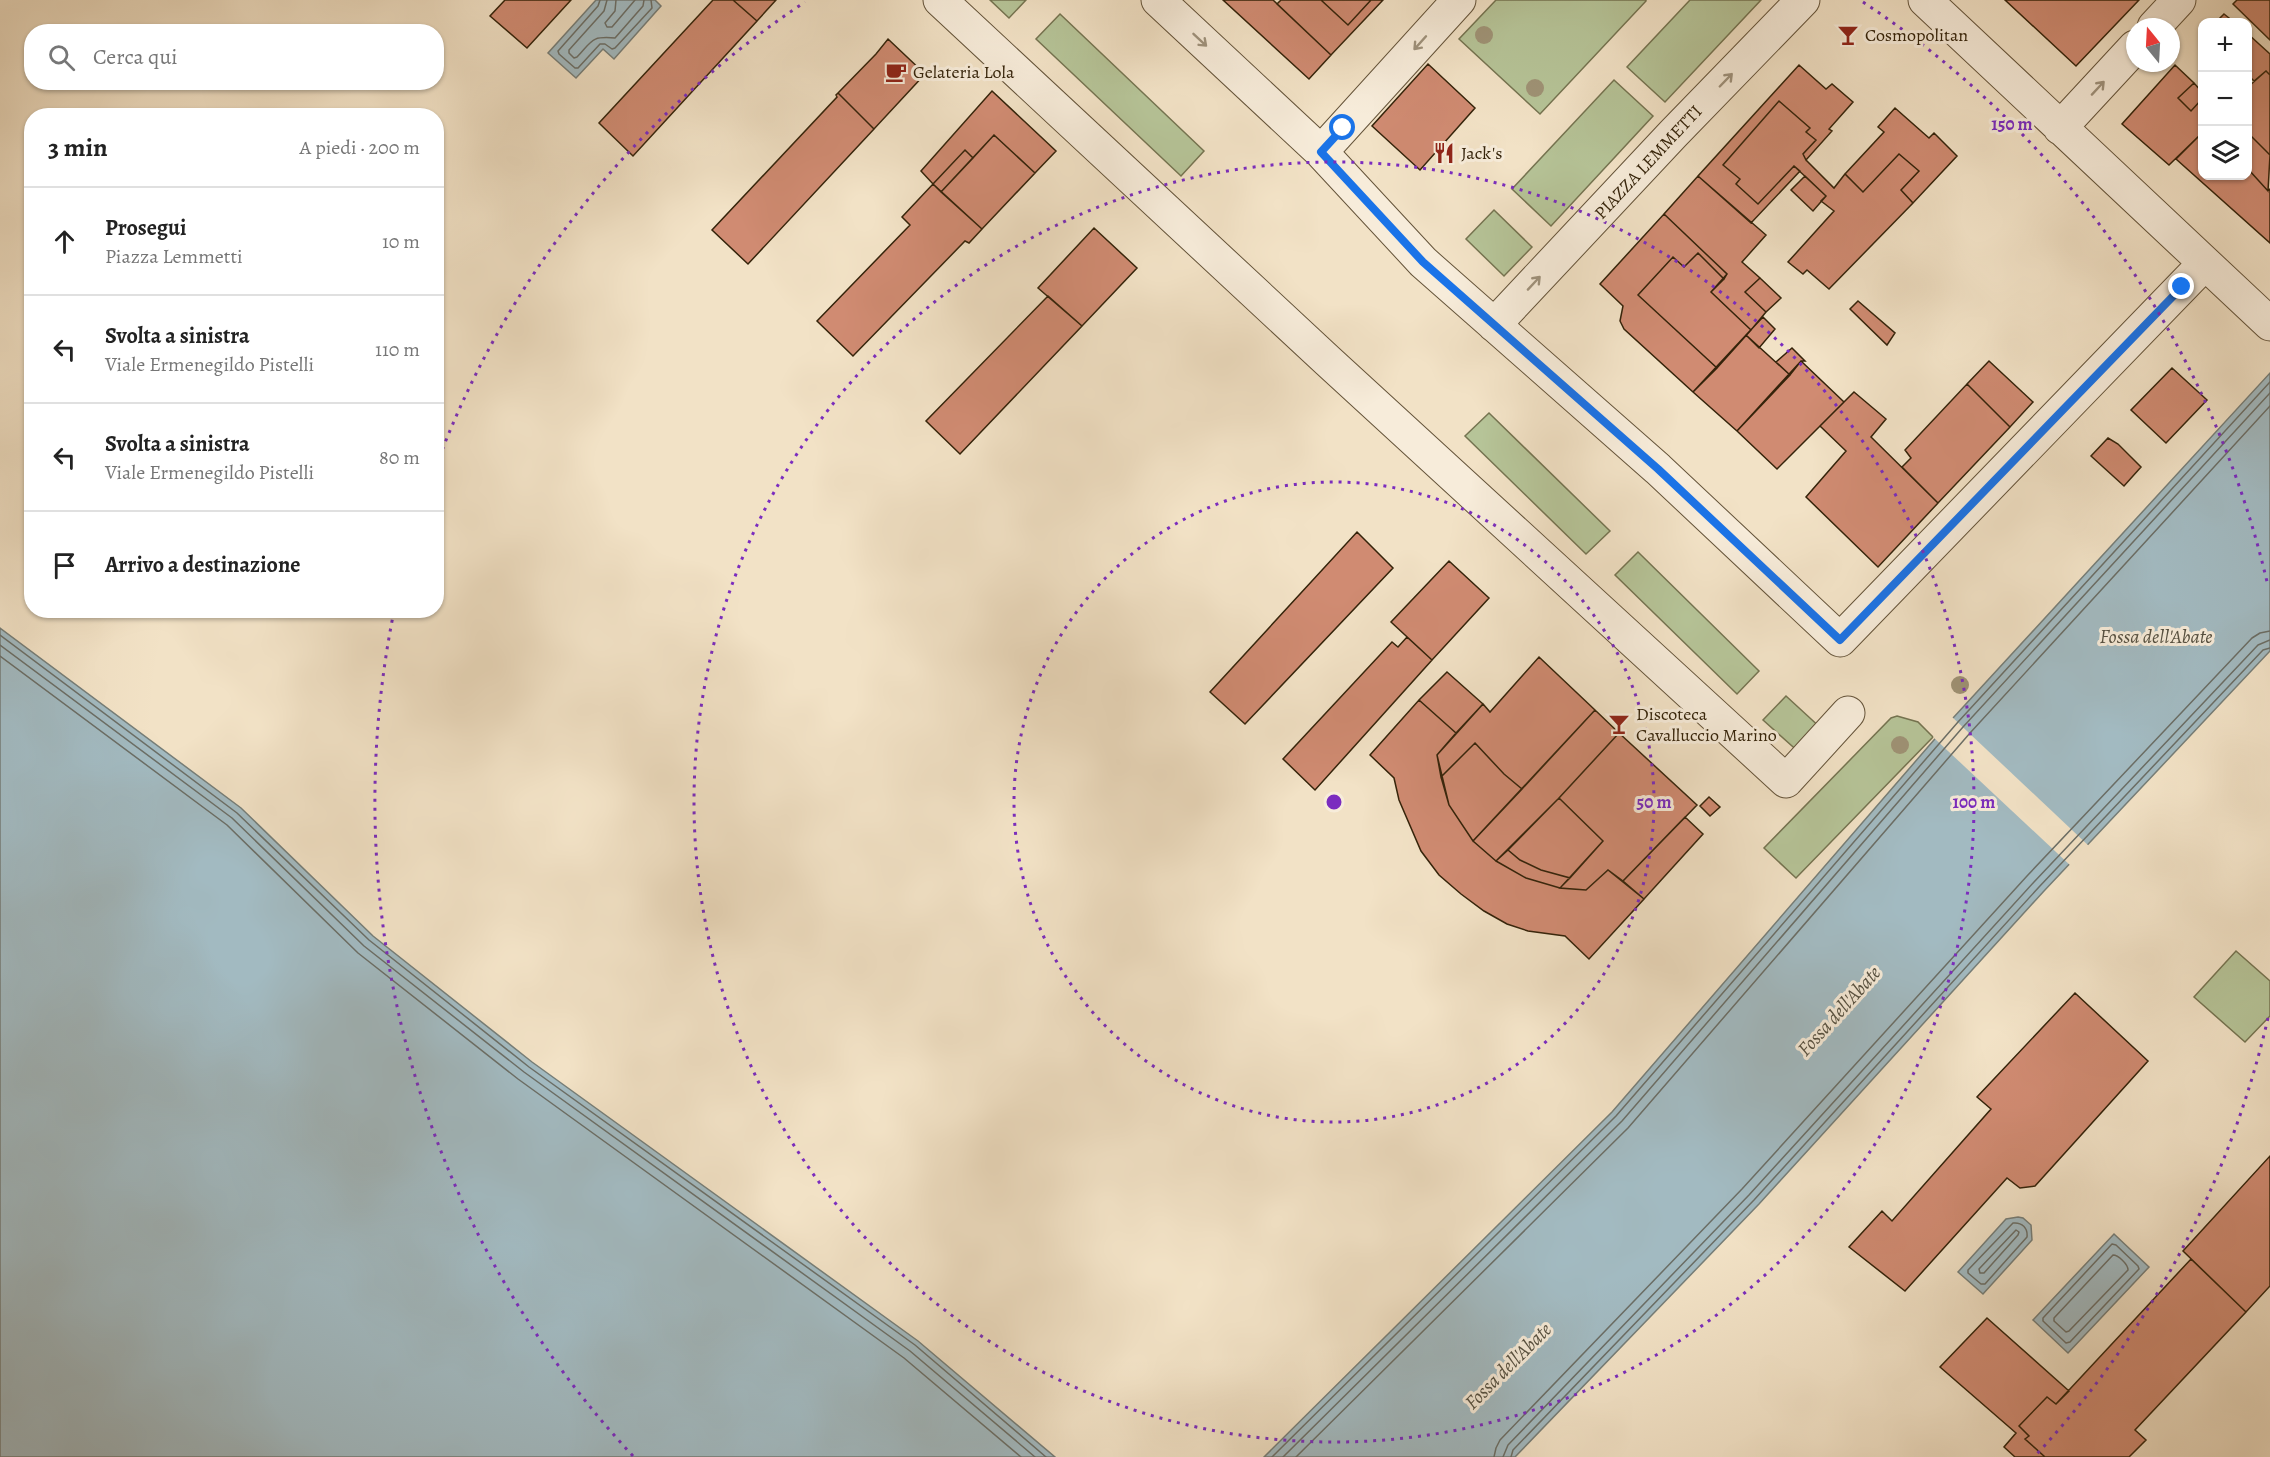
<!DOCTYPE html>
<html lang="it">
<head>
<meta charset="utf-8">
<style>
	body { margin:0; font-family:Alegreya,serif; background:#f2f2f2; color:#222 }
	.controls { position:absolute; right:18px; top:18px; display:grid; overflow:hidden; border-radius:12px; box-shadow:0 2px 4px #0004 }
	.controls button { width:54px; height:54px; display:grid; place-items:center; padding:0; border:0; border-bottom:2px solid #e0e0e0; background:#fff; color:#222; font:30px sans-serif }
	.compass { position:absolute; left:2126px; top:18px; width:54px; height:54px; border-radius:50%; background:#fff; box-shadow:0 2px 4px #0004; rotate:342deg }
	.stop { position:absolute; width:18px; height:18px; margin:-14px; border:4px solid #1a73e8; border-radius:50%; background:#fff }
	.stop.end { background:#1a73e8; border-color:#fff; box-shadow:0 2px 6px #0008 }
	.list { margin:0; padding:0; list-style:none }
	h2 { display:flex; justify-content:space-between; align-items:center; height:78px; margin:0; padding:0 24px; font-size:26px }
	h2 small { font-size:20px; font-weight:400; color:#767676 }
	.list li { display:grid; grid-template-columns:39px 1fr auto; gap:18px; align-items:center; box-sizing:border-box; height:108px; padding:0 24px; border-top:2px solid #e0e0e0 }
	.list b { display:block; font-size:22px; white-space:nowrap }
	.list p { margin:0; font-size:20px; white-space:nowrap; color:#767676 }
	.list em { font-size:20px; font-style:normal; color:#767676 }
	.icon { flex:none; width:33px; height:33px; fill:none; stroke:currentColor; stroke-width:2; stroke-linecap:round; stroke-linejoin:round }
	.map { position:relative; flex:none; width:2270px; height:1457px; overflow:hidden }
	.search { position:absolute; background:#fff; box-shadow:0 2px 4px #0004; left:24px; top:24px; width:420px; height:66px; display:flex; align-items:center; gap:15px; box-sizing:border-box; padding:0 21px; border-radius:24px; color:#767676; font-size:22px }
	.panel { position:absolute; background:#fff; box-shadow:0 2px 4px #0004; left:24px; top:108px; width:420px; height:510px; border-radius:24px }
	.map>svg:first-child { display:block }
	.green { fill:#b6c498; stroke:#757451; stroke-width:1.5 }
	.water { fill:#a2bac1; stroke:#767e78; stroke-width:1.5 }
	.pier { fill:#f2e2c6 }
	.lines { fill:none; stroke-linecap:round; stroke-linejoin:round }
	.shore { stroke:#6b6e66; stroke-width:1.5 }
	.building { fill:#d08b72; stroke:#34230a; stroke-width:1.5 }
	.minor-casing { stroke:#645339; stroke-width:35 }
	.minor { stroke:#f7ecda; stroke-width:33 }
	.tree { fill:#9f9376 }
	.oneway { stroke:#9f927c }
	.route { stroke:#1a73e8; stroke-width:8 }
	.ring { fill:none; stroke:#7b2cbf; stroke-width:3; stroke-dasharray:3 6 }
	.labels { text-anchor:middle; dominant-baseline:central; stroke-width:6; stroke-linejoin:round; paint-order:stroke }
	.poi-label { font-size:18px; fill:#34230a; stroke:#f7ecda; text-anchor:start }
	.street-label { font-size:18px; fill:#34230a; stroke:#f7ecda }
	.water-label { font-size:20px; font-style:italic; fill:#555041; stroke:#f7ecda }
	.centre { fill:#7b2cbf; stroke:#f7ecda; stroke-width:3 }
	.ring-label { font-size:18px; text-anchor:middle; font-weight:bold; fill:#7b2cbf; stroke:#f7ecda; stroke-width:6; stroke-linejoin:round; paint-order:stroke }
</style>
</head>
<body>
<div class="map">
<svg width="2270" height="1457" viewBox="0 0 2270 1457">
	<rect width="100%" height="100%" fill="#f2e2c6"/>
	<filter id="stains"><feTurbulence type="fractalNoise" baseFrequency=".00333" numOctaves="4"/><feColorMatrix values="0 0 0 0 .2 0 0 0 0 .09 0 0 0 0 .02 0 0 0 .5 -.17"/></filter>
	<radialGradient id="worn" r=".72"><stop offset=".6" stop-color="#630" stop-opacity="0"/><stop offset="1" stop-color="#630" stop-opacity=".3"/></radialGradient>
	<!-- green -->
	<path class="green" d="M 990,0 L 1026,0 L 1009,18 Z
		M 1496,0 L 1646,0 L 1646,1 L 1540,114 L 1459,39 Z
		M 1690,0 L 1761,0 L 1665,102 L 1627,67 Z
		M 1060,14 L 1204,151 L 1181,176 L 1036,39 Z
		M 1614,80 L 1653,116 L 1551,226 L 1512,189 Z
		M 1494,210 L 1532,247 L 1504,276 L 1466,239 Z
		M 1489,413 L 1610,531 L 1586,554 L 1465,436 Z
		M 1638,552 L 1759,671 L 1737,694 L 1615,575 Z
		M 1786,696 L 1823,730 L 1801,754 L 1763,720 Z
		M 1897,716 L 1918,722 L 1933,737 L 1796,878 L 1764,848 L 1891,718 Z
		M 2236,951 L 2270,981 L 2270,1016 L 2245,1042 L 2194,997 Z"/>
	<!-- water -->
	<path class="water" d="M 596,0 L 655,0 L 661,6 L 614,59 L 603,49 L 576,78 L 548,53 Z
		M 2270,373 L 2270,651 L 2044,891 L 1759,1204 L 1515,1457 L 1264,1457 L 1612,1112 L 1953,718 Z
		M 0,628 L 241,808 L 373,936 L 532,1062 L 918,1341 L 1055,1457 L 0,1457 Z
		M 2018,1217 L 2023,1218 L 2031,1225 L 2032,1240 L 1983,1294 L 1958,1272 L 2006,1219 Z
		M 2114,1234 L 2149,1267 L 2068,1353 L 2033,1320 Z"/>
	<!-- pier -->
	<path class="pier" d="M 1951,716 L 2090,847 L 2072,867 L 1933,737 Z"/>
	<g class="lines">
		<!-- shore -->
		<path class="shore" d="M 600,0 L 598,6 L 558,51 L 559,54 L 575,68 L 578,68 L 600,44 L 605,44 L 612,49 L 615,48 L 652,8 L 651,0
			M 607,0 L 604,11 L 569,50 L 569,53 L 574,58 L 577,57 C 593,40 591,36 615,38 L 643,6 L 644,0
			M 616,0 L 615,11 L 605,23 L 607,27 L 612,27 L 635,0
			M 0,635 L 237,813 L 369,940 L 529,1067 L 915,1345 L 1046,1457
			M 0,645 L 232,818 L 364,946 L 524,1072 L 910,1351 L 1035,1457
			M 0,656 L 227,825 L 358,953 L 518,1079 L 904,1358 L 1021,1457
			M 2013,1223 C 2022,1222 2028,1228 2027,1237 L 1985,1284 L 1981,1284 L 1968,1273 L 1968,1270 Z
			M 2016,1230 L 2019,1232 L 2018,1235 L 1984,1273 L 1980,1273 L 1979,1269 Z
			M 2112,1244 L 2116,1245 L 2138,1266 L 2139,1269 L 2070,1342 L 2066,1343 L 2043,1321 L 2043,1318 Z
			M 2113,1255 C 2118,1255 2128,1264 2128,1270 L 2069,1331 L 2066,1332 L 2054,1321 L 2054,1318 Z
			M 1272,1457 L 1616,1116 L 1958,722 L 2270,382
			M 1283,1457 L 1622,1121 L 1963,727 L 2270,393
			M 1296,1457 L 1628,1128 L 1970,733 L 2270,406
			M 1494,1457 L 1496,1448 L 1500,1440 L 1742,1189 L 2027,876 L 2252,638 L 2260,633 L 2270,631
			M 1503,1457 L 1508,1445 L 1749,1195 L 2034,882 L 2258,645 L 2270,640
			M 1511,1457 L 1513,1450 L 1754,1200 L 2039,887 L 2263,650 L 2270,648"/>
	</g>
	<!-- building -->
	<path class="building" d="M 505,0 L 571,0 L 527,48 L 490,16 Z
		M 713,0 L 733,0 L 757,21 L 633,156 L 599,123 Z
		M 733,0 L 776,0 L 757,21 Z
		M 1223,0 L 1273,0 L 1331,55 L 1309,79 Z
		M 1281,0 L 1321,0 L 1348,25 L 1371,0 L 1383,0 L 1331,55 L 1277,4 Z
		M 1321,0 L 1371,0 L 1348,25 Z
		M 2005,0 L 2139,0 L 2076,66 Z
		M 2237,0 L 2270,0 L 2270,40 L 2233,4 Z
		M 2224,14 L 2234,22 L 2216,22 Z
		M 2248,34 L 2270,54 L 2270,75 L 2266,71 L 2254,81 L 2248,75 Z
		M 888,39 L 925,74 L 874,129 L 838,93 L 876,54 Z
		M 1428,64 L 1475,108 L 1420,170 L 1372,126 Z
		M 1799,65 L 1826,89 L 1832,84 L 1853,102 L 1829,129 L 1832,131 L 1806,160 L 1803,154 L 1816,140 L 1806,132 L 1810,128 L 1779,101 L 1723,165 L 1740,179 L 1736,184 L 1758,204 L 1794,166 L 1800,171 L 1751,223 L 1698,176 Z
		M 2175,65 L 2194,83 L 2178,98 L 2191,111 L 2202,99 L 2202,133 L 2169,165 L 2122,124 Z
		M 2266,71 L 2270,75 L 2270,155 L 2248,133 L 2248,87 Z
		M 2194,83 L 2202,92 L 2202,99 L 2191,111 L 2178,98 Z
		M 992,91 L 1056,151 L 1035,173 L 994,135 L 973,158 L 965,150 L 933,184 L 921,171 Z
		M 838,93 L 874,129 L 748,264 L 712,230 L 837,97 L 836,95 Z
		M 1779,101 L 1810,128 L 1806,132 L 1816,140 L 1803,154 L 1806,160 L 1834,188 L 1845,174 L 1863,192 L 1899,154 L 1919,171 L 1901,190 L 1913,203 L 1829,289 L 1807,270 L 1803,274 L 1788,262 L 1834,211 L 1821,201 L 1826,196 L 1794,166 L 1758,204 L 1736,184 L 1740,179 L 1723,165 Z
		M 1895,108 L 1929,138 L 1934,133 L 1957,156 L 1913,203 L 1901,190 L 1919,171 L 1899,154 L 1863,192 L 1845,174 L 1884,132 L 1878,127 Z
		M 2202,133 L 2202,176 L 2248,176 L 2248,169 L 2268,191 L 2270,189 L 2270,243 L 2176,159 Z
		M 2248,133 L 2270,155 L 2268,191 L 2248,169 Z
		M 994,135 L 1035,173 L 982,229 L 941,192 Z
		M 965,150 L 973,158 L 941,192 L 933,184 Z
		M 1698,176 L 1766,235 L 1742,262 L 1760,278 L 1745,292 L 1766,312 L 1751,330 L 1711,292 L 1727,274 L 1664,214 Z
		M 1805,176 L 1826,196 L 1813,211 L 1791,190 Z
		M 933,184 L 982,229 L 969,243 L 965,241 L 853,356 L 817,321 L 910,225 L 902,217 Z
		M 1664,214 L 1727,274 L 1724,279 L 1698,253 L 1684,267 L 1673,257 L 1638,295 L 1717,368 L 1693,392 L 1624,329 L 1620,321 L 1623,306 L 1600,284 Z
		M 1094,228 L 1137,268 L 1082,326 L 1038,288 Z
		M 1698,253 L 1724,279 L 1711,292 L 1751,330 L 1717,368 L 1638,295 L 1673,257 L 1684,267 Z
		M 1760,278 L 1781,298 L 1766,312 L 1745,292 Z
		M 1048,296 L 1082,326 L 960,454 L 926,421 Z
		M 1858,301 L 1895,333 L 1887,345 L 1850,309 Z
		M 1763,317 L 1775,329 L 1759,348 L 1746,335 Z
		M 1746,335 L 1790,375 L 1737,431 L 1693,392 Z
		M 1792,348 L 1805,361 L 1801,361 L 1790,375 L 1776,362 Z
		M 1801,361 L 1844,402 L 1777,469 L 1737,431 Z
		M 1989,361 L 2033,402 L 2010,427 L 1967,384 Z
		M 2172,368 L 2207,400 L 2166,443 L 2131,410 Z
		M 1967,384 L 2010,427 L 1938,503 L 1902,467 L 1911,458 L 1905,450 Z
		M 1854,392 L 1886,419 L 1871,437 L 1938,503 L 1878,567 L 1806,497 L 1846,451 L 1820,426 Z
		M 2108,438 L 2118,444 L 2141,467 L 2124,486 L 2091,456 Z
		M 1357,532 L 1393,568 L 1245,724 L 1210,692 Z
		M 1449,561 L 1489,598 L 1432,660 L 1391,622 Z
		M 1407,637 L 1432,660 L 1315,790 L 1283,759 L 1392,642 L 1398,647 Z
		M 1539,657 L 1595,710 L 1522,789 L 1504,774 L 1475,743 L 1441,777 L 1437,755 L 1483,704 L 1490,712 Z
		M 1447,672 L 1483,704 L 1456,733 L 1419,700 Z
		M 1419,700 L 1456,733 L 1437,755 L 1449,805 L 1473,841 L 1496,861 L 1526,878 L 1560,888 L 1586,890 L 1608,870 L 1644,899 L 1589,959 L 1565,936 L 1528,931 L 1507,924 L 1484,911 L 1461,894 L 1439,875 L 1421,851 L 1399,800 L 1394,778 L 1370,755 Z
		M 1595,710 L 1619,733 L 1559,798 L 1496,861 L 1473,841 Z
		M 1619,733 L 1697,805 L 1623,881 L 1608,870 L 1586,890 L 1560,888 L 1603,841 L 1559,798 Z
		M 1475,743 L 1504,774 L 1522,789 L 1473,841 L 1449,805 L 1441,777 Z
		M 1709,797 L 1720,807 L 1710,816 L 1700,806 Z
		M 1559,798 L 1603,841 L 1570,878 L 1541,870 L 1520,860 L 1508,850 Z
		M 1685,817 L 1703,834 L 1644,899 L 1623,881 Z
		M 1508,850 L 1520,860 L 1541,870 L 1570,878 L 1560,888 L 1526,878 L 1496,861 Z
		M 2075,993 L 2148,1061 L 2035,1186 L 2020,1188 L 2007,1178 L 1905,1291 L 1849,1247 L 1882,1211 L 1892,1221 L 1991,1109 L 1977,1097 Z
		M 2270,1156 L 2270,1286 L 2246,1312 L 2183,1251 Z
		M 2191,1259 L 2246,1312 L 2135,1430 L 2146,1440 L 2129,1457 L 2045,1457 L 2025,1439 L 2029,1436 L 2019,1426 L 2047,1397 L 2056,1404 Z
		M 1987,1318 L 2069,1391 L 2056,1404 L 2047,1397 L 2019,1426 L 2029,1436 L 2025,1439 L 2045,1457 L 2015,1457 L 2004,1447 L 2016,1433 L 1940,1367 Z"/>
	<g class="lines">
		<defs>
			<path id="minor" d="M 940,0 L 1328,361 L 1786,781 L 1848,713
				M 1158,0 L 1321,152 L 1423,262 L 1658,469 L 1840,640 L 2205,263
				M 1925,0 L 2270,324
				M 2154,27 L 2179,0
				M 2060,128 L 2135,47
				M 1321,152 L 1459,0
				M 1494,325 L 1673,134 L 1803,0"/>
		</defs>
		<!-- minor casing -->
		<use href="#minor" class="minor-casing"/>
		<!-- minor -->
		<use href="#minor" class="minor"/>
	</g>
	<!-- trees -->
	<g class="tree">
		<circle cx="1484" cy="35" r="9"/>
		<circle cx="1535" cy="88" r="9"/>
		<circle cx="1960" cy="685" r="9"/>
		<circle cx="1900" cy="745" r="9"/>
	</g>
	<!-- one-way arrows -->
	<defs><path id="oneway-shaft" d="M-6 0H5M1.5-3L5.5 0L1.5 3" fill="none" stroke-width="1.6" stroke-linecap="round" stroke-linejoin="round" transform="scale(1.5)"/></defs>
	<g class="oneway">
		<use href="#oneway-shaft" transform="translate(1200 40) rotate(43)"/>
		<use href="#oneway-shaft" transform="translate(1420 43) rotate(132)"/>
		<use href="#oneway-shaft" transform="translate(1726 80) rotate(-46)"/>
		<use href="#oneway-shaft" transform="translate(2098 88) rotate(-47)"/>
		<use href="#oneway-shaft" transform="translate(1534 283) rotate(-47)"/>
	</g>
	<g class="lines">
		<!-- route -->
		<path class="route" d="M 1343,128 L 1321,152 L 1423,262 L 1658,469 L 1840,640 L 2182,287"/>
	</g>
	<!-- distance rings -->
	<g class="ring">
		<circle cx="1334" cy="802" r="320"/>
		<circle cx="1334" cy="802" r="640"/>
		<path d="M2268 1018A959 959 0 0 1 2035 1456M633 1456A959 959 0 0 1 394 611M439 458A959 959 0 0 1 805 2M1863 2A959 959 0 0 1 2268 586"/>
	</g>
	<!-- icons -->
	<defs>
		<symbol id="bar-bare" viewBox="-9 -9 18 18"><path d="M-6-5H6L.8 .8V4.5H3.5V6h-7V4.5H-.8V.8Z" fill="#8f2418" stroke="#f7ecda" stroke-width="2.5" paint-order="stroke"/></symbol>
		<symbol id="cafe-bare" viewBox="-9 -9 18 18"><path d="M-5.5-4.5H6V0H3Q3 3.5 0 3.5H-2.5Q-5.5 3.5-5.5 0ZM3-3.2v2h1.7v-2ZM-6 4.5H4V6H-6Z" fill="#8f2418" stroke="#f7ecda" stroke-width="2.5" paint-order="stroke"/></symbol>
		<symbol id="restaurant-bare" viewBox="-9 -9 18 18"><path d="M-5-6h1v4h1v-4h1v4h1v-4h1v5L-1.5 .5V6h-2V.5L-5-1ZM5-6V6H3V1.5H1.5Q1.5-4 5-6Z" fill="#8f2418" stroke="#f7ecda" stroke-width="2.5" paint-order="stroke"/></symbol>
	</defs>
	<g fill-rule="evenodd">
		<use href="#bar-bare" x="1833" y="20" width="30" height="30"/>
		<use href="#cafe-bare" x="881" y="57" width="30" height="30"/>
		<use href="#restaurant-bare" x="1429" y="138" width="30" height="30"/>
		<use href="#bar-bare" x="1604" y="709" width="30" height="30"/>
	</g>
	<g class="labels">
		<!-- poi labels -->
		<g class="poi-label">
			<text x="1865" y="35">Cosmopolitan</text>
			<text x="913" y="72">Gelateria Lola</text>
			<text x="1461" y="153">Jack's</text>
			<text x="1636" y="714">Discoteca<tspan x="1636" dy="21">Cavalluccio Marino</tspan></text>
		</g>
		<!-- street labels -->
		<g class="street-label">
			<text transform="translate(1648 162) rotate(-47)">PIAZZA LEMMETTI</text>
		</g>
		<!-- water labels -->
		<g class="water-label">
			<text x="2156" y="636">Fossa dell'Abate</text>
			<text transform="translate(1839 1011) rotate(-48)">Fossa dell'Abate</text>
			<text transform="translate(1508 1366) rotate(-45)">Fossa dell'Abate</text>
		</g>
	</g>
	<circle cx="1334" cy="802" r="9" class="centre"/>
	<g class="ring-label">
		<text x="2012" y="130">150 m</text>
		<text x="1654" y="808">50 m</text>
		<text x="1974" y="808">100 m</text>
	</g>
	<rect width="100%" height="100%" filter="url(#stains)"/>
	<rect width="100%" height="100%" fill="url(#worn)"/>
</svg>
<div class="controls">
<button>+</button>
<button>−</button>
<button><svg class="icon" aria-label="layers" viewBox="0 0 24 24"><path d="M12 4l9 5-9 5-9-5zM3 14l9 5 9-5"/></svg></button>
</div>
<svg class="compass" viewBox="-18 -18 36 36"><path d="M0-13l5 13h-10z" fill="#e53935"/><path d="M0 13l5-13h-10z" fill="#767676"/></svg>
<div class="stop" style="left:1343px;top:128px"></div>
<div class="stop end" style="left:2182px;top:287px"></div>
<div class="search"><svg class="icon" aria-label="search" viewBox="0 0 24 24"><circle cx="10" cy="10" r="6"/><path d="M15 15l6 6"/></svg>Cerca qui</div>
<section class="panel">
<h2>3 min<small>A piedi · 200 m</small></h2>
<ul class="list">
<li><svg class="icon" aria-label="ahead" viewBox="0 0 24 24"><path d="M12 20V5M6 11l6-6 6 6"/></svg><div><b>Prosegui</b><p>Piazza Lemmetti</p></div><em>10 m</em></li>
<li><svg class="icon" aria-label="left" viewBox="0 0 24 24"><path d="M17 20v-9H6M10 6l-5 5 5 5"/></svg><div><b>Svolta a sinistra</b><p>Viale Ermenegildo Pistelli</p></div><em>110 m</em></li>
<li><svg class="icon" aria-label="left" viewBox="0 0 24 24"><path d="M17 20v-9H6M10 6l-5 5 5 5"/></svg><div><b>Svolta a sinistra</b><p>Viale Ermenegildo Pistelli</p></div><em>80 m</em></li>
<li><svg class="icon" aria-label="arrive" viewBox="0 0 24 24"><path d="M6 21V4h12l-3 4 3 4H6"/></svg><div><b>Arrivo a destinazione</b></div></li>
</ul>
</section>
</div>
</body>
</html>
